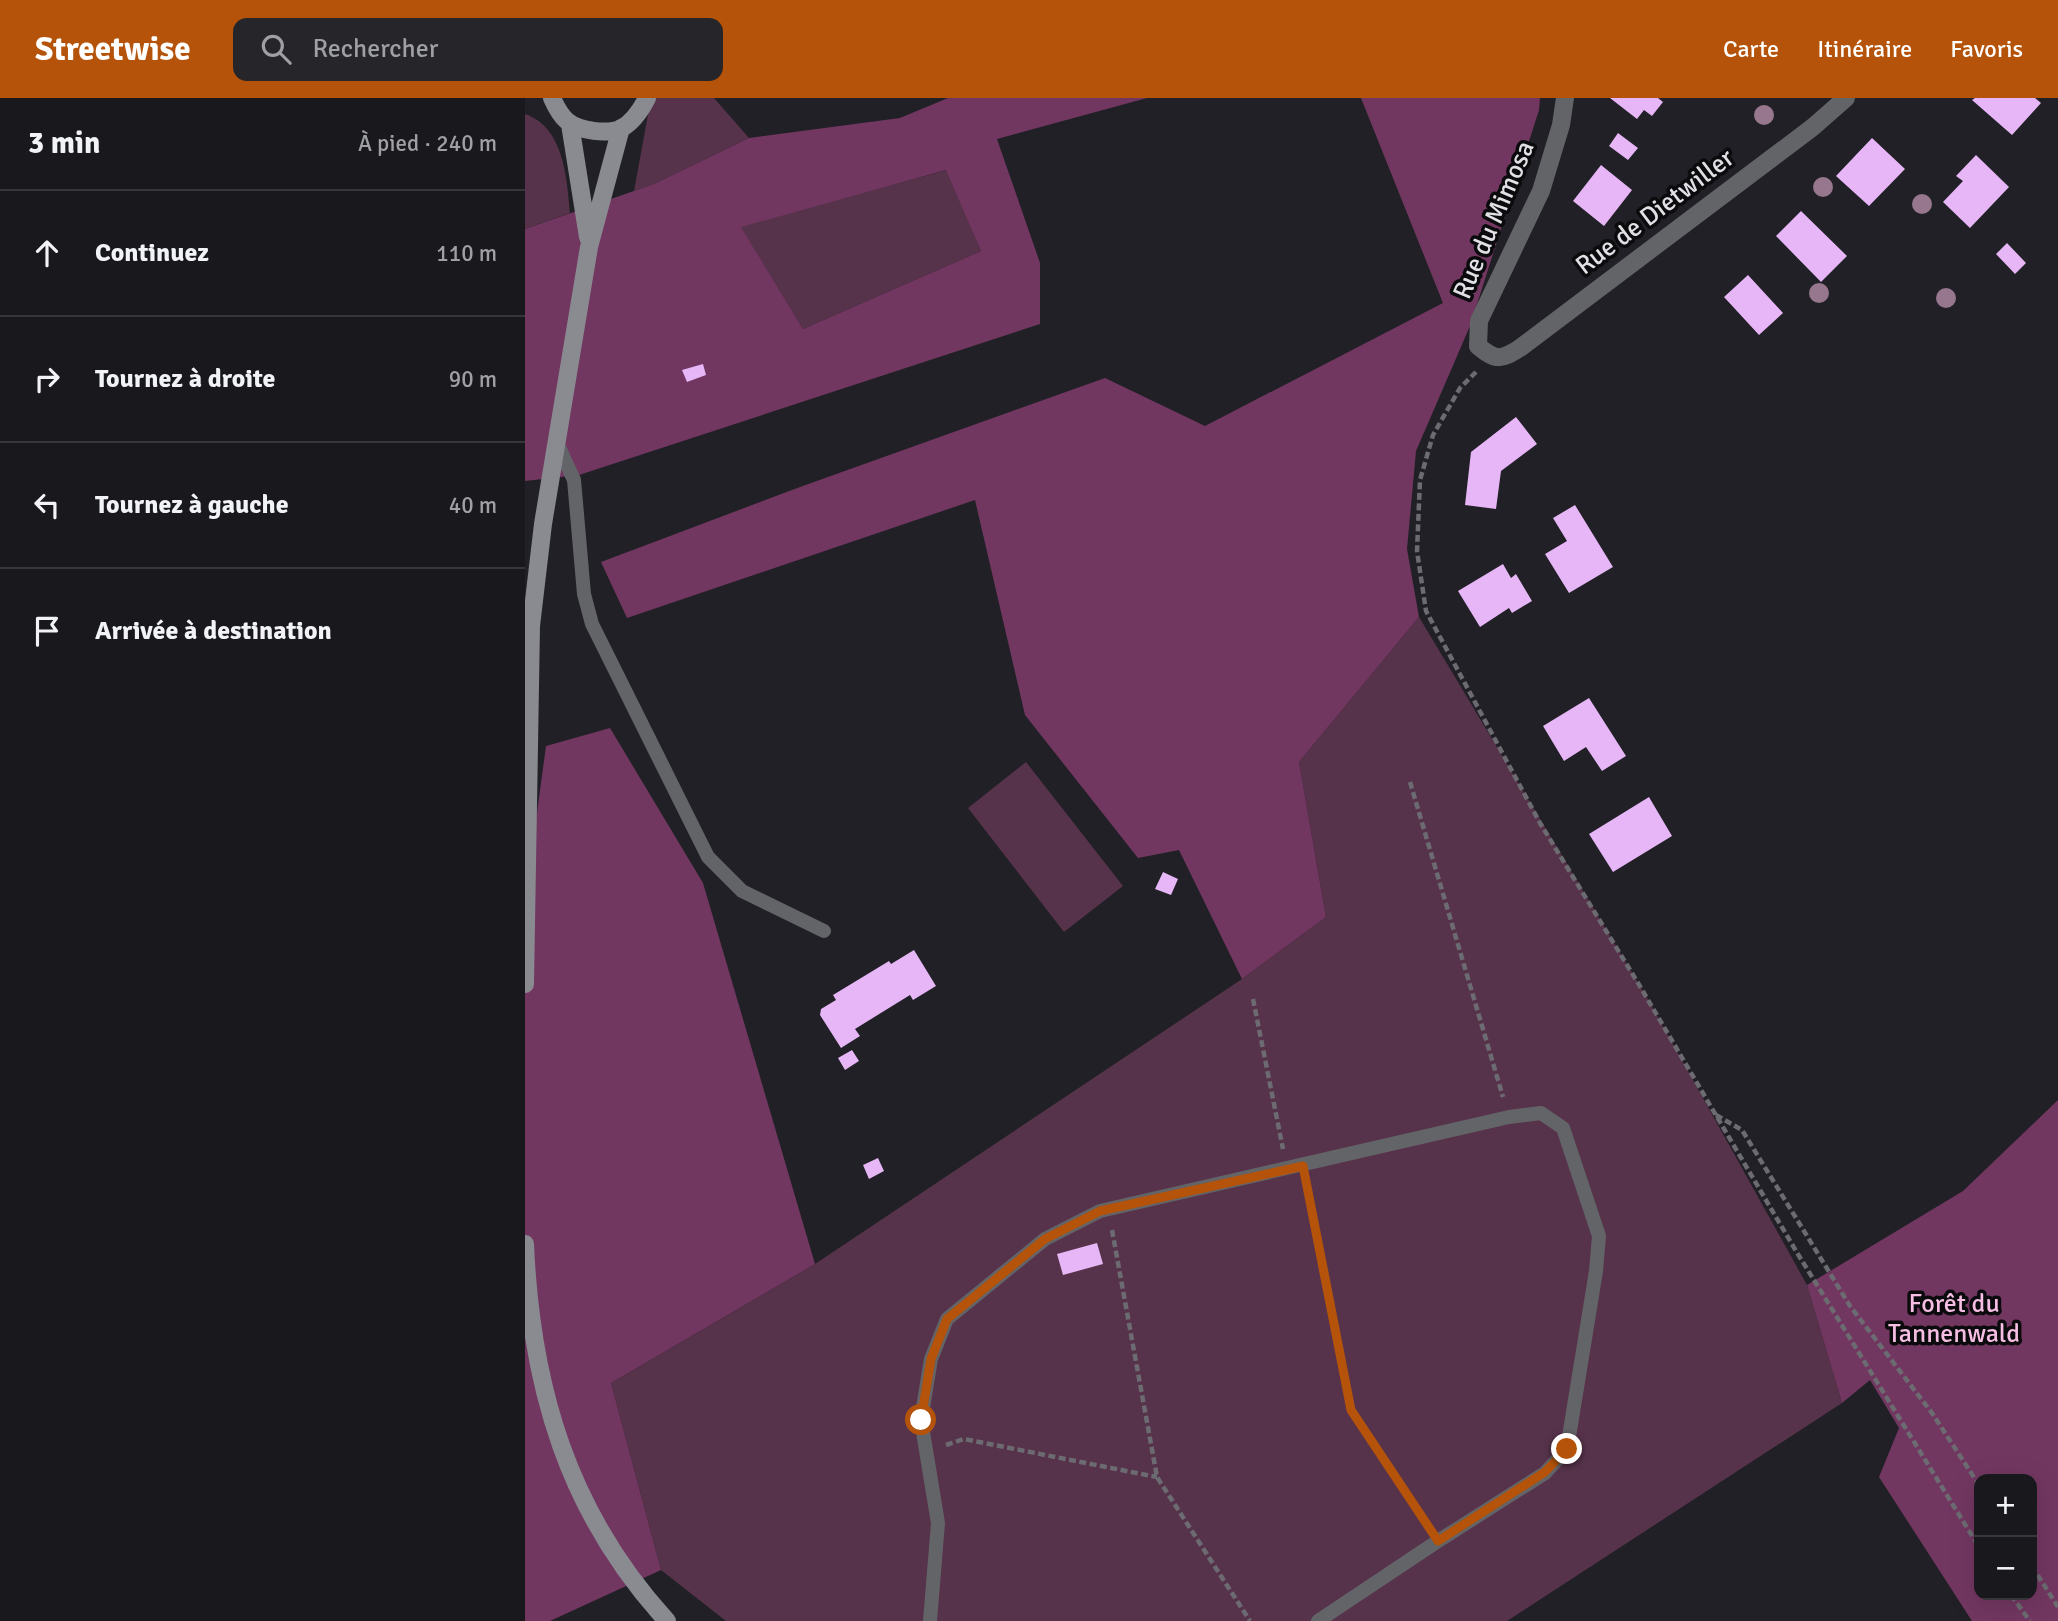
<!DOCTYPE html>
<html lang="fr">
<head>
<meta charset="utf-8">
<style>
	body { margin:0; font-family:Signika,sans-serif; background:#262529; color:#f1f3f6 }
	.controls { position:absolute; right:21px; bottom:21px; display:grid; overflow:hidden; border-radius:14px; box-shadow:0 7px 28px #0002 }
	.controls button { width:63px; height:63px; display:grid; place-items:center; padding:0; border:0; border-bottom:2px solid #37373b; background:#19181c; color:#f1f3f6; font:35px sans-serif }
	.stop { position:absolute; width:21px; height:21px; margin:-16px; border:5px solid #b45309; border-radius:50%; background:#fff }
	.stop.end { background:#b45309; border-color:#fff; box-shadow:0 2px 7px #0008 }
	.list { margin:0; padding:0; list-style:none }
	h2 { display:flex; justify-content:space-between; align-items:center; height:91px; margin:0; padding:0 28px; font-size:30px }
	h2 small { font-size:23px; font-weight:400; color:#9fa0a3 }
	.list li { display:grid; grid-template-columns:46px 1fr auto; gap:21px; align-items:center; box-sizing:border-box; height:126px; padding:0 28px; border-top:2px solid #37373b }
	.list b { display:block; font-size:26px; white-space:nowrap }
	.list em { font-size:23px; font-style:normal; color:#9fa0a3 }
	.icon { flex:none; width:38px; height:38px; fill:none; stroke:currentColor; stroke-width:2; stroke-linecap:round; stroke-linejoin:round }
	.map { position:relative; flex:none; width:1533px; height:1523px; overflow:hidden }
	header { display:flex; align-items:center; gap:42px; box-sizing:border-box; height:98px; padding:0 35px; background:#b45309; color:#fff }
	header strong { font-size:33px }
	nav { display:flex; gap:38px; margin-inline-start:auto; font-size:24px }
	.search { width:490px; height:63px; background:#262529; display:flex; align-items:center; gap:18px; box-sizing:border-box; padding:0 24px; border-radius:14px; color:#9fa0a3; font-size:26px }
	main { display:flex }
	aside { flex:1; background:#19181c }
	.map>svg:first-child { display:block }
	.green { fill:#57334b }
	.forest { fill:#723761; fill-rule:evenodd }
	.building { fill:#e6b6f6 }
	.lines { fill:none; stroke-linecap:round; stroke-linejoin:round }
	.path { stroke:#6c6b71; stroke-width:4.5; stroke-dasharray:7 3.5; stroke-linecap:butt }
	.service { stroke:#636468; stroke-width:14 }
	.minor { stroke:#636468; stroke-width:18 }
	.secondary { stroke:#898b90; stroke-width:18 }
	.tree { fill:#96778d }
	.route { stroke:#b45309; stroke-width:9 }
	.labels { text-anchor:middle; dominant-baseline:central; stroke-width:7; stroke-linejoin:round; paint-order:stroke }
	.street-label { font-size:26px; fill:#e1e0e5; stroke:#0b0a0d }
	.park-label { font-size:26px; fill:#f6bee2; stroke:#0b0a0d }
</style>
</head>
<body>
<header>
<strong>Streetwise</strong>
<div class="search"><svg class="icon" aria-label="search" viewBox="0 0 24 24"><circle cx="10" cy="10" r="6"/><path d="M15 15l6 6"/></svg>Rechercher</div>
<nav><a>Carte</a><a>Itinéraire</a><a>Favoris</a></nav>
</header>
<main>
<aside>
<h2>3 min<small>À pied · 240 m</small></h2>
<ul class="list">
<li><svg class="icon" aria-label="ahead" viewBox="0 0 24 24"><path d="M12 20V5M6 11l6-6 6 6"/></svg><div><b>Continuez</b></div><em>110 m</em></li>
<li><svg class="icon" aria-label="right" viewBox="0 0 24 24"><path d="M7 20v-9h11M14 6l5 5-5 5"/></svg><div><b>Tournez à droite</b></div><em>90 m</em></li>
<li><svg class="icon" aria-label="left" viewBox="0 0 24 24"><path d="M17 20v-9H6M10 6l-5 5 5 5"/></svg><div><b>Tournez à gauche</b></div><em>40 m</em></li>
<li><svg class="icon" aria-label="arrive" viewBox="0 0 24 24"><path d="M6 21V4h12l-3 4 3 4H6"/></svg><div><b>Arrivée à destination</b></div></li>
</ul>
</aside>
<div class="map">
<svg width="1533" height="1523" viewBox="0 0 1533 1523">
	<rect width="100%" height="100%" fill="#212026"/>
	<!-- green -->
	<path class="green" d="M 126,0 L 189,0 L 224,40 L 129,86 L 109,93 Z
		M 0,16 C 39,29 42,81 45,115 L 0,131 Z
		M 422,72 L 456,153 L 278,231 L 215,128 Z
		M 894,519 L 1124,903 L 1282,1187 L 1317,1305 L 982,1523 L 201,1523 L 136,1472 L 86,1285 L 290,1166 L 717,881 L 801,819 L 774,664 Z
		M 501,664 L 598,788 L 539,834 L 443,710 Z"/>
	<!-- forest -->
	<path class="forest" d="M 423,0 L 622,0 L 472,41 L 515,165 L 515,226 L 54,377 L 0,383 L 0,131 L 129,86 L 224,40 L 375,20 ZM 421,72 L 456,153 L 278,231 L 216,129 Z
		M 836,0 L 1015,0 L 1014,12 L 945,228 L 891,353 L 882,451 L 894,519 L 774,664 L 801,819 L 717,881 L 654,752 L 613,760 L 500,617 L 450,402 L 102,520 L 76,464 L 275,389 L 580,280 L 680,328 L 918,205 Z
		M 85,630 L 178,785 L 290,1166 L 86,1285 L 136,1472 L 25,1523 L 0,1523 L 0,760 L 6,759 L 21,648 Z
		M 1533,1002 L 1533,1523 L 1447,1523 L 1354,1379 L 1374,1330 L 1345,1282 L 1317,1305 L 1282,1187 L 1438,1093 ZM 1454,1381 L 1507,1381 L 1507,1497 L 1454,1497 Z"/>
	<!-- building -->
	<path class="building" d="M 1085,0 L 1133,0 L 1138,4 L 1127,18 L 1119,12 L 1112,21 Z
		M 1450,0 L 1510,0 L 1516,5 L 1487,37 L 1447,2 Z
		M 1093,35 L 1113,50 L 1103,62 L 1084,48 Z
		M 1347,40 L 1380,71 L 1344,108 L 1311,78 Z
		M 1451,57 L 1484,89 L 1445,130 L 1418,104 L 1438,83 L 1431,78 Z
		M 1076,67 L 1107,92 L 1079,128 L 1048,103 Z
		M 1276,113 L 1322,158 L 1296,184 L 1251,138 Z
		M 1482,145 L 1501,165 L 1490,176 L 1471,156 Z
		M 1223,177 L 1258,215 L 1234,237 L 1199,199 Z
		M 178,266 L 181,277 L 162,284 L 157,272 Z
		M 991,319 L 1012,346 L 976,373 L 971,411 L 940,407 L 946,354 Z
		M 1050,407 L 1088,469 L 1044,495 L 1020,456 L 1042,443 L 1028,420 Z
		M 978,466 L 986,480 L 991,476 L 1007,503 L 987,515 L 984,510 L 955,529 L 933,493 Z
		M 1064,600 L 1101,658 L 1077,673 L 1061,649 L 1039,663 L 1018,628 Z
		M 1124,699 L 1147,738 L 1088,774 L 1064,736 Z
		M 638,774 L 653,781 L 646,797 L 630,791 Z
		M 389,852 L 411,888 L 388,902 L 385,897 L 330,931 L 335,938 L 316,950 L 295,917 L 296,911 L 311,902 L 308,897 L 364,863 L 366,866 Z
		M 327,952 L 334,963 L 320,972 L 313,960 Z
		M 353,1060 L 359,1073 L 344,1081 L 338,1067 Z
		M 572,1145 L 578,1166 L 538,1177 L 532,1156 Z"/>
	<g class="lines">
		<!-- path -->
		<path class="path" d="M 951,274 L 935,290 L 908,337 L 895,382 L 892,453 L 901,513 L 1015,725 L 1113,885 L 1271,1153 L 1454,1449
			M 885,684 L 978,999
			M 728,901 L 758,1051
			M 1191,1017 L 1217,1032 L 1325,1208 L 1407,1315 L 1454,1387
			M 781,1086 L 826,1312 L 903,1427
			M 587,1132 L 632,1379 L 725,1523
			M 421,1347 L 439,1341 L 632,1379
			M 1507,1468 L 1533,1509
			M 1486,1497 L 1505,1523"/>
		<!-- service -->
		<path class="service" d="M 33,347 L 49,382 L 59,496 L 67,526 L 183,759 L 217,793 L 299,833
			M 405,1523 L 413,1425 L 396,1322 L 406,1261 L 422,1221 L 520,1141 L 575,1113 L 984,1019 L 1016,1015 L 1038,1030 L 1074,1138 L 1071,1173 L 1042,1351 L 1020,1375 L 913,1443 L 793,1523"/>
		<!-- minor -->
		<path class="minor" d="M 1040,0 L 1036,27 L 1016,93 L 954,223 L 953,248 C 971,263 976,262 995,250 L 1288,29 L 1321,0"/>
		<!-- secondary -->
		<path class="secondary" d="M 27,0 C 31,9 35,17 42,23 C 54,33 83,37 97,30 C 109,23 116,12 122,0
			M 45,26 L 63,139
			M 0,886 L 6,528 L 18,426 L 64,149 L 96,30
			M 0,1146 C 6,1289 43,1415 142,1523"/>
	</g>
	<!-- trees -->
	<g class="tree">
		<circle cx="1239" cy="17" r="10"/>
		<circle cx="1298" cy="89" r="10"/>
		<circle cx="1397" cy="106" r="10"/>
		<circle cx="1294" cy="195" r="10"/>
		<circle cx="1421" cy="200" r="10"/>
	</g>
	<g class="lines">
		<!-- route -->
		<path class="route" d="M 396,1322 L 406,1261 L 422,1221 L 520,1141 L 575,1113 L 778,1068 L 826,1312 L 913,1443 L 1020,1374 L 1042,1351"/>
	</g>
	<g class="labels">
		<!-- street labels -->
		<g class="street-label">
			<text transform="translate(1130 114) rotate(-37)">Rue de Dietwiller</text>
			<text transform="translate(969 122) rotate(-67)">Rue du Mimosa</text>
		</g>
		<!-- park labels -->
		<g class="park-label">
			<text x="1429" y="1206">Forêt du<tspan x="1429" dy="30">Tannenwald</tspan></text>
		</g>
	</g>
</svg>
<div class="controls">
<button>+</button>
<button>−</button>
</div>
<div class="stop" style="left:396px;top:1322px"></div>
<div class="stop end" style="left:1042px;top:1351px"></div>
</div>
</main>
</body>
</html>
